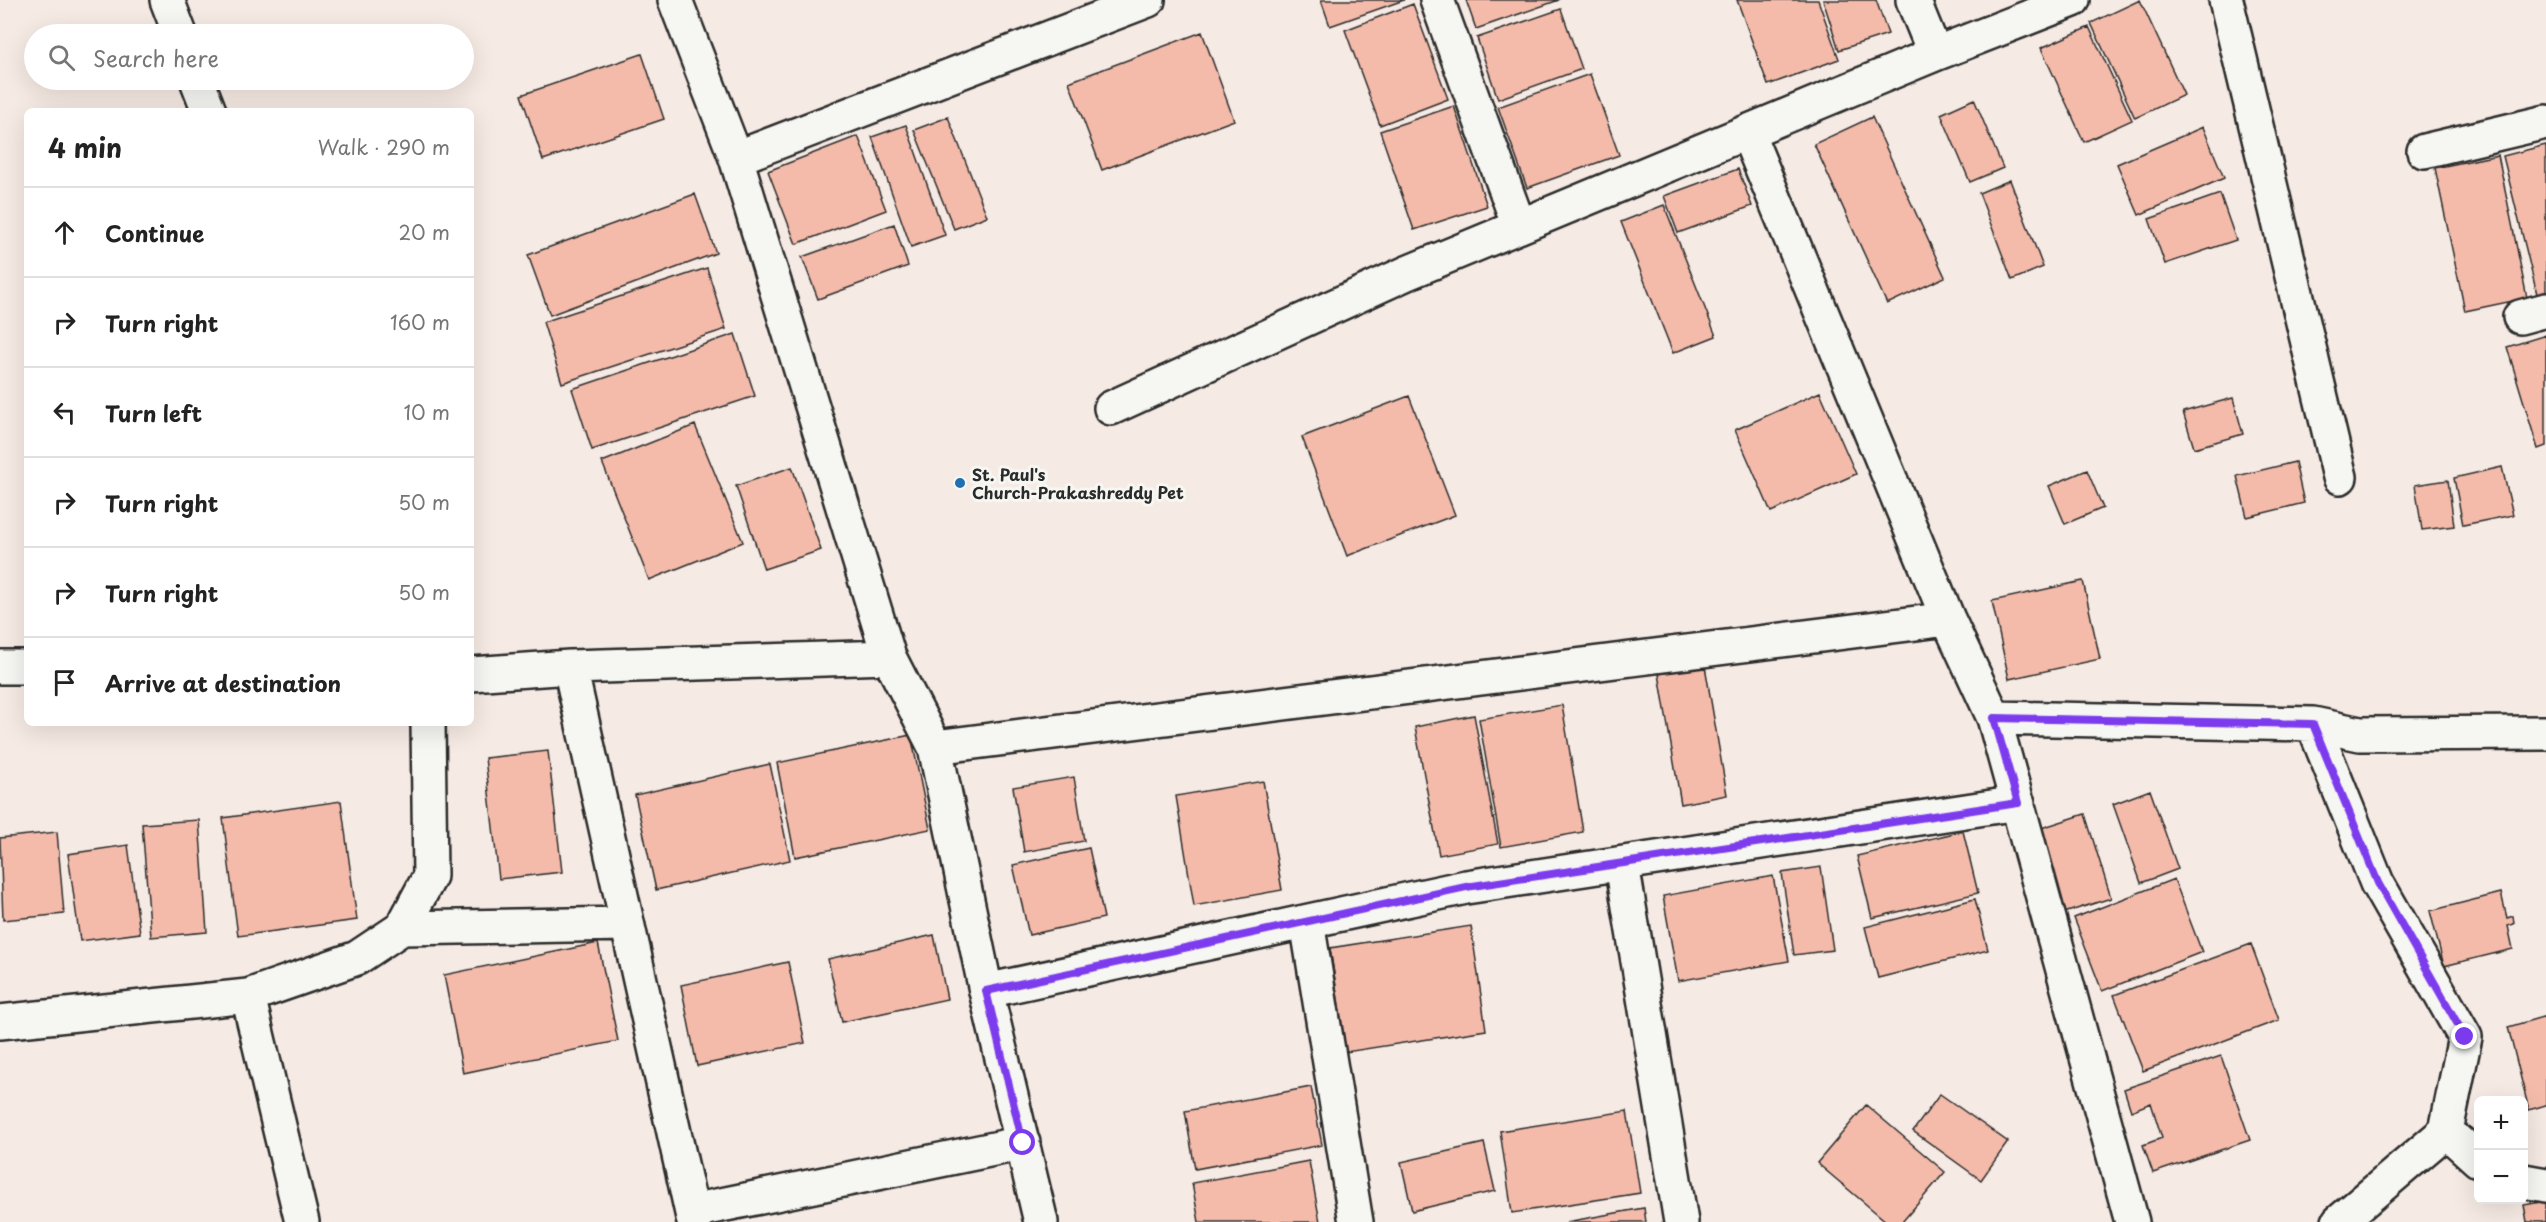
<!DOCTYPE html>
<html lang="en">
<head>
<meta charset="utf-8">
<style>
	body { margin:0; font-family:"Playpen Sans",sans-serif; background:#f6f6f6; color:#222 }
	.controls { position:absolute; right:18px; bottom:18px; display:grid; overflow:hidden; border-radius:9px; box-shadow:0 6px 24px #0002 }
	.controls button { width:54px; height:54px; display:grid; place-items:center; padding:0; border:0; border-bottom:2px solid #e0e0e0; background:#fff; color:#222; font:30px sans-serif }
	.stop { position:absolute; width:18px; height:18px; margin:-14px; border:4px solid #7c3aed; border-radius:50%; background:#fff }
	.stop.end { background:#7c3aed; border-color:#fff; box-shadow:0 2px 6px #0008 }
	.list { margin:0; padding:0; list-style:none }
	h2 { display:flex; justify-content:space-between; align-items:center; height:78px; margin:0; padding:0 24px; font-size:26px }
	h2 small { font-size:20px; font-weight:400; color:#767676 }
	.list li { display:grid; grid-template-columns:39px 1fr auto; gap:18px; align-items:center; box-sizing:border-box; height:90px; padding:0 24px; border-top:2px solid #e0e0e0 }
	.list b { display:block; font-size:22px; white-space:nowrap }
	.list em { font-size:20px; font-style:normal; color:#767676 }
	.icon { flex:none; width:33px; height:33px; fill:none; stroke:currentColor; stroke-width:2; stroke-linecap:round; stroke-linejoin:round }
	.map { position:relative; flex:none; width:2546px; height:1222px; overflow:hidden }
	.search { position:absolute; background:#fff; box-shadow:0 6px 24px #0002; left:24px; top:24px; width:450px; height:66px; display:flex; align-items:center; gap:15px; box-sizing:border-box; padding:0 21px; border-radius:33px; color:#767676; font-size:22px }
	.panel { position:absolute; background:#fff; box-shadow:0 6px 24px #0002; left:24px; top:108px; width:450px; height:618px; border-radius:9px }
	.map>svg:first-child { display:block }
	.building { fill:#f4bbaa; stroke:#2b2b2b; stroke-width:1.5 }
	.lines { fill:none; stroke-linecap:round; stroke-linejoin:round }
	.street-casing { stroke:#2b2b2b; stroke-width:38 }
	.street { stroke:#f6f6f2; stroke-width:33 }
	.route { stroke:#7c3aed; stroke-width:8 }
	.poi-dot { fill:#1f6fb2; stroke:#f6f6f2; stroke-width:2 }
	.labels { text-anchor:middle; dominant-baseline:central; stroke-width:6; stroke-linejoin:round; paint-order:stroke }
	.poi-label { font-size:16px; font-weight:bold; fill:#2b2b2b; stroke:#f6f6f2; text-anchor:start }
</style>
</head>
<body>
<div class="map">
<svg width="2546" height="1222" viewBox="0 0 2546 1222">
	<rect width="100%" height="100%" fill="#f6eae4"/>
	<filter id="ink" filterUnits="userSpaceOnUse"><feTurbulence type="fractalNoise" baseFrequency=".0167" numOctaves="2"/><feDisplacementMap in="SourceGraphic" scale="12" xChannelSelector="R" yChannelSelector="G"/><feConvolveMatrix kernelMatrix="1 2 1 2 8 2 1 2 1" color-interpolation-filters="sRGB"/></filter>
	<g filter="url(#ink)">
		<!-- building -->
		<path class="building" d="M 1321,0 L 1404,0 L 1330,26 Z
			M 1466,0 L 1559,0 L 1476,29 Z
			M 1737,0 L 1818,0 L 1839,59 L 1768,85 Z
			M 1823,0 L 1876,0 L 1888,34 L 1839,50 Z
			M 2140,0 L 2184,95 L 2135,118 L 2091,23 Z
			M 1413,4 L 1448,99 L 1380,125 L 1345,30 Z
			M 1561,9 L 1582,69 L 1498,99 L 1477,38 Z
			M 2089,27 L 2132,120 L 2084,142 L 2041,48 Z
			M 1202,32 L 1234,120 L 1102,170 L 1069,82 Z
			M 642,54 L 664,119 L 543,160 L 521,95 Z
			M 1590,74 L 1619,155 L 1527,188 L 1498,107 Z
			M 1974,99 L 2003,168 L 1970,182 L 1941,114 Z
			M 1454,106 L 1487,206 L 1414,230 L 1380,131 Z
			M 948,117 L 987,216 L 954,229 L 914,130 Z
			M 1872,117 L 1945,277 L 1887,304 L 1814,144 Z
			M 906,125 L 945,235 L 911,247 L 872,137 Z
			M 2203,127 L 2224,178 L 2139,215 L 2117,164 Z
			M 858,136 L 886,210 L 796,244 L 768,171 Z
			M 2546,145 L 2546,292 L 2537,294 L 2503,156 Z
			M 2498,155 L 2527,298 L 2465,311 L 2435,168 Z
			M 1738,169 L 1752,206 L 1678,233 L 1664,196 Z
			M 2010,180 L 2043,267 L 2012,280 L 1979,193 Z
			M 695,194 L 716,253 L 550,315 L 528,255 Z
			M 2220,194 L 2236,240 L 2165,264 L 2149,219 Z
			M 1664,205 L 1716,336 L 1673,353 L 1621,222 Z
			M 894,224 L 908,266 L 818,299 L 802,257 Z
			M 707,268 L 726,329 L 562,383 L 543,322 Z
			M 735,334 L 755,396 L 592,450 L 572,389 Z
			M 2546,335 L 2546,446 L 2538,449 L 2507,347 Z
			M 1820,392 L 1856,474 L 1771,512 L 1735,430 Z
			M 1409,396 L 1455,515 L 1347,556 L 1302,437 Z
			M 2233,398 L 2243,434 L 2194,448 L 2183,412 Z
			M 695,425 L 743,542 L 649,580 L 602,462 Z
			M 2295,462 L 2304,503 L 2247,517 L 2237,476 Z
			M 792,467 L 821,550 L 764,569 L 736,486 Z
			M 2502,467 L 2513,515 L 2463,525 L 2454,478 Z
			M 2087,470 L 2103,508 L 2065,524 L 2049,486 Z
			M 2448,480 L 2454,526 L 2422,530 L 2415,485 Z
			M 2083,581 L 2100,659 L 2009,679 L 1992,601 Z
			M 1705,666 L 1727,795 L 1681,804 L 1659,674 Z
			M 1562,705 L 1583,832 L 1501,847 L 1479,719 Z
			M 1474,715 L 1498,844 L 1439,855 L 1415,727 Z
			M 911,735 L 930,829 L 795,857 L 777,763 Z
			M 548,751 L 562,872 L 499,879 L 485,758 Z
			M 770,764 L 790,860 L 656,890 L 635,795 Z
			M 1074,777 L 1084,841 L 1024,852 L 1013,787 Z
			M 1263,781 L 1282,890 L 1194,906 L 1176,796 Z
			M 2150,790 L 2178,869 L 2141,883 L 2113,804 Z
			M 341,801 L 357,920 L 238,936 L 223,818 Z
			M 2085,814 L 2111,898 L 2061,914 L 2035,830 Z
			M 199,820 L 207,932 L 151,937 L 142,824 Z
			M 1963,831 L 1978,893 L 1872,918 L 1857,856 Z
			M 57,832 L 64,914 L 3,920 L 0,838 Z
			M 128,845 L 140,933 L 80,941 L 68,854 Z
			M 1089,848 L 1104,918 L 1029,935 L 1013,865 Z
			M 1821,867 L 1833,950 L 1794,955 L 1782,873 Z
			M 1773,876 L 1789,961 L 1678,981 L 1663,896 Z
			M 2174,879 L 2202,952 L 2102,991 L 2074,918 Z
			M 2501,893 L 2507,918 L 2513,916 L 2514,924 L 2508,926 L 2513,949 L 2444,966 L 2430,911 Z
			M 1975,899 L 1988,950 L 1878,978 L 1865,927 Z
			M 1471,926 L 1486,1030 L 1346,1052 L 1330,948 Z
			M 934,935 L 947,999 L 842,1022 L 828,959 Z
			M 598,943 L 618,1041 L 463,1073 L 444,975 Z
			M 2251,944 L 2279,1020 L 2143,1071 L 2114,995 Z
			M 788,962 L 805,1043 L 697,1066 L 681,985 Z
			M 2546,1016 L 2546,1105 L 2529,1110 L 2508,1027 Z
			M 2221,1056 L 2250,1140 L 2153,1173 L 2143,1145 L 2162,1138 L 2151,1103 L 2131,1111 L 2124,1089 Z
			M 1311,1087 L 1322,1145 L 1195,1169 L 1185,1111 Z
			M 1940,1094 L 2008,1142 L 1981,1180 L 1913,1131 Z
			M 1866,1105 L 1945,1172 L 1902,1222 L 1887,1222 L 1817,1163 Z
			M 1627,1111 L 1640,1193 L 1512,1213 L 1500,1131 Z
			M 1484,1143 L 1495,1191 L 1412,1211 L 1401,1162 Z
			M 1309,1161 L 1320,1222 L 1199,1222 L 1192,1183 Z
			M 2546,1201 L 2546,1222 L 2527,1222 L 2524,1205 Z
			M 1644,1208 L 1646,1222 L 1566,1222 Z"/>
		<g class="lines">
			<defs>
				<path id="street" d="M 167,0 L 180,34
					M 675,0 L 736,158 L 889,657 L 935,747 L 986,991 L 1041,1222
					M 1437,0 L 1519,226
					M 1913,0 L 1935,54
					M 2226,0 L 2340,477
					M 197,80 L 209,111
					M 1747,132 L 1948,619 L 1994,718 L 2132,1222
					M 2424,151 L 2546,122
					M 736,158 L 1148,0
					M 2520,317 L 2546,310
					M 1111,408 L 1407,273 L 1935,54 L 2073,0
					M 0,667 L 27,667
					M 570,667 L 694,1222
					M 471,674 L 570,667 L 889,657
					M 1994,718 L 2313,724 L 2360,734 L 2546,733
					M 2313,724 L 2377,883 L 2465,1037 L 2446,1131
					M 935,747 L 1948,619
					M 1622,864 L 1681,1222
					M 1307,922 L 1356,1222
					M 402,928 L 627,924
					M 986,991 L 1466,887 L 2018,803
					M 248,996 L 302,1222
					M 0,1022 L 248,996 L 357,958 L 402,928 L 430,876 L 428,723
					M 2524,1181 L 2546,1185
					M 692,1211 L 1023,1143
					M 2339,1222 L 2446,1131 L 2478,1160"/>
			</defs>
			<!-- street casing -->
			<use href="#street" class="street-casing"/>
			<!-- street -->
			<use href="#street" class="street"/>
		</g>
	</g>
	<g class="lines" filter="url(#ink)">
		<!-- route -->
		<path class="route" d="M 1023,1143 L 986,991 L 1466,887 L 2018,803 L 1994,718 L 2313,724 L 2378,883 L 2465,1037"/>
	</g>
	<!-- markers -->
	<circle class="poi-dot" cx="960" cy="483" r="6"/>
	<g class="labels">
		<!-- poi labels -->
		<g class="poi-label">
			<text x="972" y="474">St. Paul's<tspan x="972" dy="18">Church-Prakashreddy Pet</tspan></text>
		</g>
	</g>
</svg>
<div class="controls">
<button>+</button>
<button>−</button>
</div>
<div class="stop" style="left:1023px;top:1143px"></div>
<div class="stop end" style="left:2465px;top:1037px"></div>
<div class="search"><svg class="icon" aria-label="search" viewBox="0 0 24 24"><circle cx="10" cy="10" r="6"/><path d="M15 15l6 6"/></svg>Search here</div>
<section class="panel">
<h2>4 min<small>Walk · 290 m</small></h2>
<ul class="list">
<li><svg class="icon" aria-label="ahead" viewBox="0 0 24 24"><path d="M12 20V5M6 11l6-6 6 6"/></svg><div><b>Continue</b></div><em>20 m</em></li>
<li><svg class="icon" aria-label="right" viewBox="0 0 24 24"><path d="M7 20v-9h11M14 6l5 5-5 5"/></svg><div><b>Turn right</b></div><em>160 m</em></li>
<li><svg class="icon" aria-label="left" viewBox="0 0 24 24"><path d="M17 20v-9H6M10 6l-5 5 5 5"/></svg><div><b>Turn left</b></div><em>10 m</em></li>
<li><svg class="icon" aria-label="right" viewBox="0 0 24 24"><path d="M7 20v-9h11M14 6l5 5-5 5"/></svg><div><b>Turn right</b></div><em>50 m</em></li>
<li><svg class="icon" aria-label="right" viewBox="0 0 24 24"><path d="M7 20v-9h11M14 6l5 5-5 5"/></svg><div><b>Turn right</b></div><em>50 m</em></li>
<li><svg class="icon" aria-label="arrive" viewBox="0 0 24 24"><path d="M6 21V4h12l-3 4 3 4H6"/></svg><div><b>Arrive at destination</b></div></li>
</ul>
</section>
</div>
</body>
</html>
